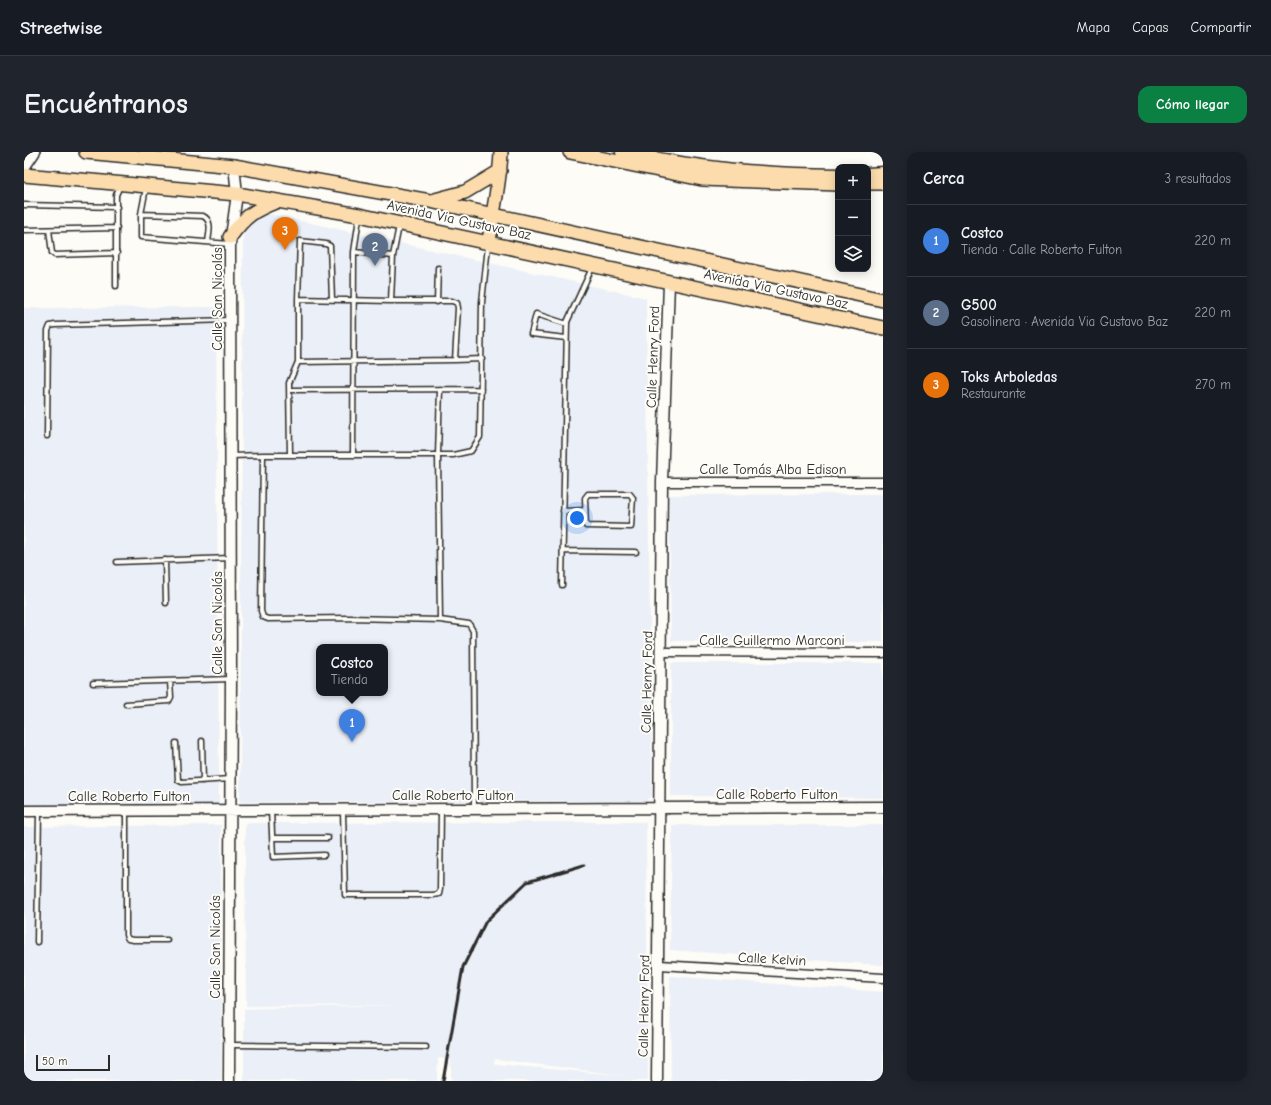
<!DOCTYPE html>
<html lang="es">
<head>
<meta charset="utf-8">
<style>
	body { margin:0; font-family:"Comic Neue",sans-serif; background:#20242c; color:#f1f3f6 }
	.controls { position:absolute; right:12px; top:12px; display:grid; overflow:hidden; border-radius:8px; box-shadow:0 2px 10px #0003 }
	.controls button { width:36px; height:36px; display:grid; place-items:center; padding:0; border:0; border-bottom:1px solid #363941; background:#171b24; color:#f1f3f6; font:20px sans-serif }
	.scale { position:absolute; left:12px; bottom:10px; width:74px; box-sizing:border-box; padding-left:4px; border:2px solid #2b2b2b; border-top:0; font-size:11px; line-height:14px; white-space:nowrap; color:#2b2b2b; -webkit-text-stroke:3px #fdfcf7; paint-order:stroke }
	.you { position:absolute; left:553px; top:366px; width:14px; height:14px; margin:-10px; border:3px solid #fff; border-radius:50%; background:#1a73e8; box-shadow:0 0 0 6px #1a73e833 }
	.badge { display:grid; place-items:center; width:26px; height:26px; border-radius:50%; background:#0b8043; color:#fff; font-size:13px; font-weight:700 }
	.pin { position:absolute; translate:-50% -33px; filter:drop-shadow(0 1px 2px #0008) }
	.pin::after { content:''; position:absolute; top:21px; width:14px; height:12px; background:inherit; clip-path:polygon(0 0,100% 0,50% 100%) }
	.popup { position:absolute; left:292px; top:492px; width:72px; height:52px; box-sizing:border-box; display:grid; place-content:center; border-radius:8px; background:#171b24; filter:drop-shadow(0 1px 3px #0005); font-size:13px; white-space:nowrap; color:#9ea1a6 }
	.popup b { font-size:15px; color:#f1f3f6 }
	.popup::after { content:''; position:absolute; left:50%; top:100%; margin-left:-8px; border:8px solid transparent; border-top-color:#171b24 }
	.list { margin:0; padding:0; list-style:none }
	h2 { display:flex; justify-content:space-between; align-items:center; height:52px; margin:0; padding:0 16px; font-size:17px }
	h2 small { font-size:13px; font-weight:400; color:#9ea1a6 }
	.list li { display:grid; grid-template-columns:26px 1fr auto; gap:12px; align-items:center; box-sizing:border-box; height:72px; padding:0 16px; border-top:1px solid #363941 }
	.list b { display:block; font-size:15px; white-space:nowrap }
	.list p { margin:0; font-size:13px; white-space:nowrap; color:#9ea1a6 }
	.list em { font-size:13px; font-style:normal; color:#9ea1a6 }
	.icon { flex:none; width:22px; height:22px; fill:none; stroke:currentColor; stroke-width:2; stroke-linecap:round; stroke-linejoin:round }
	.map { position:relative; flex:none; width:859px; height:929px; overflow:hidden; border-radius:12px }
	header { display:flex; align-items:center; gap:24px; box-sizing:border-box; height:56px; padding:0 20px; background:#171b24; border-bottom:1px solid #363941 }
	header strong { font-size:19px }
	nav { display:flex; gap:22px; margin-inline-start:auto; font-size:14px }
	.intro { display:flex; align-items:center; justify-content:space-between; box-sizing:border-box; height:96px; padding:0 24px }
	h1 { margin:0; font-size:28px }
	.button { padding:10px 18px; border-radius:12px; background:#0b8043; color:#fff; font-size:14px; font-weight:700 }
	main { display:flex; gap:24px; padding:0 24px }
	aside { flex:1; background:#171b24; border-radius:12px; box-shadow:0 2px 10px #0003 }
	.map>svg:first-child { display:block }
	.built { fill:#ebeff7; fill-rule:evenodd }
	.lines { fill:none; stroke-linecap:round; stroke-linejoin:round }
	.service-casing { stroke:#2b2b2b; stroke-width:7 }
	.minor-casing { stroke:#2b2b2b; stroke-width:11 }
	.tertiary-casing { stroke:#2b2b2b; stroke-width:13 }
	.secondary-casing { stroke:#2b2b2b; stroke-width:14 }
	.primary-casing { stroke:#2b2b2b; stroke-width:16 }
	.motorway-casing { stroke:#2b2b2b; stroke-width:17 }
	.service { stroke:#fdfcf7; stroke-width:4 }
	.minor { stroke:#fdfcf7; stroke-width:8 }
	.tertiary { stroke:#fdfcf7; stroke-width:10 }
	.secondary { stroke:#fdfcf7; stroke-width:11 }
	.primary { stroke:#fcdcac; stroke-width:13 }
	.motorway { stroke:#fcdcac; stroke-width:14 }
	.rail { stroke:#2b2b2b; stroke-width:3 }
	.labels { text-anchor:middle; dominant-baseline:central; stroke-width:4; stroke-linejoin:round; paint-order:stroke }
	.street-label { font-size:14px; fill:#2b2b2b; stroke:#fdfcf7 }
</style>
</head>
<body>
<header>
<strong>Streetwise</strong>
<nav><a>Mapa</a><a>Capas</a><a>Compartir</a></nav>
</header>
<div class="intro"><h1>Encuéntranos</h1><a class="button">Cómo llegar</a></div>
<main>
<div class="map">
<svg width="859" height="929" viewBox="0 0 859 929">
	<rect width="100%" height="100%" fill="#fdfcf7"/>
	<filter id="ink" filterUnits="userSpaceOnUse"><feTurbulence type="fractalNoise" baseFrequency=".025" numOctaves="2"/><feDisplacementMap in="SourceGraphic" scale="8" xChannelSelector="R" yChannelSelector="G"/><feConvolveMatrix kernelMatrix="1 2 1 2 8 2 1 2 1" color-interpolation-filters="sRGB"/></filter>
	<g filter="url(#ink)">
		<!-- built -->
		<path class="built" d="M 219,56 L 622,146 L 628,644 L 621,649 L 216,650 ZM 295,495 L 361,495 L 361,541 L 295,541 Z
			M 192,155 L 195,652 L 0,653 L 0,156 Z
			M 859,342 L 859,490 L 647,489 L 645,343 Z
			M 647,511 L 859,511 L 859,646 L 647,644 Z
			M 622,670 L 624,929 L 427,929 L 427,908 L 414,906 L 413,929 L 220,929 L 220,857 L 375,853 L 222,854 L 221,671 ZM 471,907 L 605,924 L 470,912 Z
			M 197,673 L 197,929 L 0,929 L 0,675 Z
			M 648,673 L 859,673 L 859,813 L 646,798 Z
			M 646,824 L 859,840 L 859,929 L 647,929 Z"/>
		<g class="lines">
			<defs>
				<path id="service" d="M 122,36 L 117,62 L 117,85 L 206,92
					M 0,53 L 93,55
					M 117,62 L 179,64 C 189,69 185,81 184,90
					M 0,78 L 93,76
					M 25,78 L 28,101 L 31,103 L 93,101
					M 330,100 L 369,104
					M 92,134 L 92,43 L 96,34
					M 274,147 L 367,149 L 369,104 L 375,74
					M 367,149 L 428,149 L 433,151 L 434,156 L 431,208 L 458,207
					M 413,150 L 414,116
					M 542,186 L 507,182 L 512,162 L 543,172
					M 274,210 L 431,208
					M 265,238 L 457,237
					M 23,284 L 24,179 L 26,174 L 31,173 L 206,168
					M 239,303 L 237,459 L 239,465 L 244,467 L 325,466 L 416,468 L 414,303 L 416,237
					M 266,303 L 265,231 L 274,210 L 274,147 L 276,89 L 302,92 L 306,94 L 308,147
					M 329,303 L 330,100 L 335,66
					M 208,304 L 239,303 L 429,303 L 447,299 L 456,285 L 458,150 L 464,94
					M 564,342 L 606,342 L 609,346 L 607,375 L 562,374 L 561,346 Z
					M 539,359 L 561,358
					M 539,399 L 612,400
					M 141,408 L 142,451
					M 93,410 L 207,406
					M 538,433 L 543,170 L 568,116
					M 416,468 L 445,472 L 449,479 L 450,657
					M 69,531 L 207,527
					M 102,552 L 145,549 L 147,545 L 146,529
					M 178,589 L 179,629
					M 152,591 L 154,628 L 158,630 L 206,627
					M 247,658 L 249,705 L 300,703
					M 102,659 L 102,783 L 104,787 L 109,788 L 143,788
					M 319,659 L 321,743 L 409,743 L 415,742 L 416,737 L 417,658
					M 248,686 L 304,686
					M 13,790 L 15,659
					M 205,893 L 402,895"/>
				<path id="minor" d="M 638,330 L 859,330
					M 637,500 L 859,501
					M 635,813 L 859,826"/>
				<path id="tertiary" d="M 0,659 L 859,655
					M 205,929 L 207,527 L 206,92 L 213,42 L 210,14
					M 633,929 L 638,330 L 645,131"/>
				<path id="secondary" d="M 0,15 L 10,0"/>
				<path id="primary" d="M 62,0 L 210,14 L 406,49 L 859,148
					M 546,0 L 678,27 L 814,32
					M 0,23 L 213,42 L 335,63 L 859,176
					M 844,31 L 859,31
					M 411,48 L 441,40 L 476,19
					M 206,85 C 221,64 230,58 254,49
					M 465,91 C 468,61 476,31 477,0"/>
				<path id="motorway" d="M 599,0 C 670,18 741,23 814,24
					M 844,23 L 859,22"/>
			</defs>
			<!-- service casing -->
			<use href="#service" class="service-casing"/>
			<!-- minor casing -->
			<use href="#minor" class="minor-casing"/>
			<!-- tertiary casing -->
			<use href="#tertiary" class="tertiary-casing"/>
			<!-- secondary casing -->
			<use href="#secondary" class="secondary-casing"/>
			<!-- primary casing -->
			<use href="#primary" class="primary-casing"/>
			<!-- motorway casing -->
			<use href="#motorway" class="motorway-casing"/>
			<!-- service -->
			<use href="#service" class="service"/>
			<!-- minor -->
			<use href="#minor" class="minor"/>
			<!-- tertiary -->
			<use href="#tertiary" class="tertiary"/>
			<!-- secondary -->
			<use href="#secondary" class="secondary"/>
			<!-- primary -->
			<use href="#primary" class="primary"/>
			<!-- motorway -->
			<use href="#motorway" class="motorway"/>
			<!-- rail -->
			<path class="rail" d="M 419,929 L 439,815 L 462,769 L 503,730 L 560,713"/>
		</g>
	</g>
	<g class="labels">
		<!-- street labels -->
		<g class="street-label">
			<text transform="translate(435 68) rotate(12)">Avenida Via Gustavo Baz</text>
			<text transform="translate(752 137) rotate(12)">Avenida Via Gustavo Baz</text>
			<text transform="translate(193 147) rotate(-90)">Calle San Nicolás</text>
			<text transform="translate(629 205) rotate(-88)">Calle Henry Ford</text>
			<text x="749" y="317">Calle Tomás Alba Edison</text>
			<text transform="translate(193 471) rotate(-90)">Calle San Nicolás</text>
			<text x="748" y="488">Calle Guillermo Marconi</text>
			<text transform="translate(623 530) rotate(-89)">Calle Henry Ford</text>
			<text x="753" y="642">Calle Roberto Fulton</text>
			<text x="429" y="643">Calle Roberto Fulton</text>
			<text x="105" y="644">Calle Roberto Fulton</text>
			<text transform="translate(191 795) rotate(-90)">Calle San Nicolás</text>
			<text transform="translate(748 807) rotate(3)">Calle Kelvin</text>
			<text transform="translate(620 854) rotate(-89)">Calle Henry Ford</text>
		</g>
	</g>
</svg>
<div class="controls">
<button>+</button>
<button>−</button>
<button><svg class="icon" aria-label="layers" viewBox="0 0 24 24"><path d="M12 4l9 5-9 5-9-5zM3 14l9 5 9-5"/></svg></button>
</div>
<div class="scale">50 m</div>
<div class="you"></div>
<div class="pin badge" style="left:328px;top:590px;background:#3f7fe0">1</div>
<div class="popup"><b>Costco</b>Tienda</div>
<div class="pin badge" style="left:351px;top:114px;background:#5c6f8a">2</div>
<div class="pin badge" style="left:261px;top:98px;background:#e8710a">3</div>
</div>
<aside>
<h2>Cerca<small>3 resultados</small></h2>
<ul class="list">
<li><span class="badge" style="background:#3f7fe0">1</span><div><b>Costco</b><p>Tienda · Calle Roberto Fulton</p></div><em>220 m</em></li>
<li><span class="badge" style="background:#5c6f8a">2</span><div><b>G500</b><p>Gasolinera · Avenida Via Gustavo Baz</p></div><em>220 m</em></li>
<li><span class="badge" style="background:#e8710a">3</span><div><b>Toks Arboledas</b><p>Restaurante</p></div><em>270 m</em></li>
</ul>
</aside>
</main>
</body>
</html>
